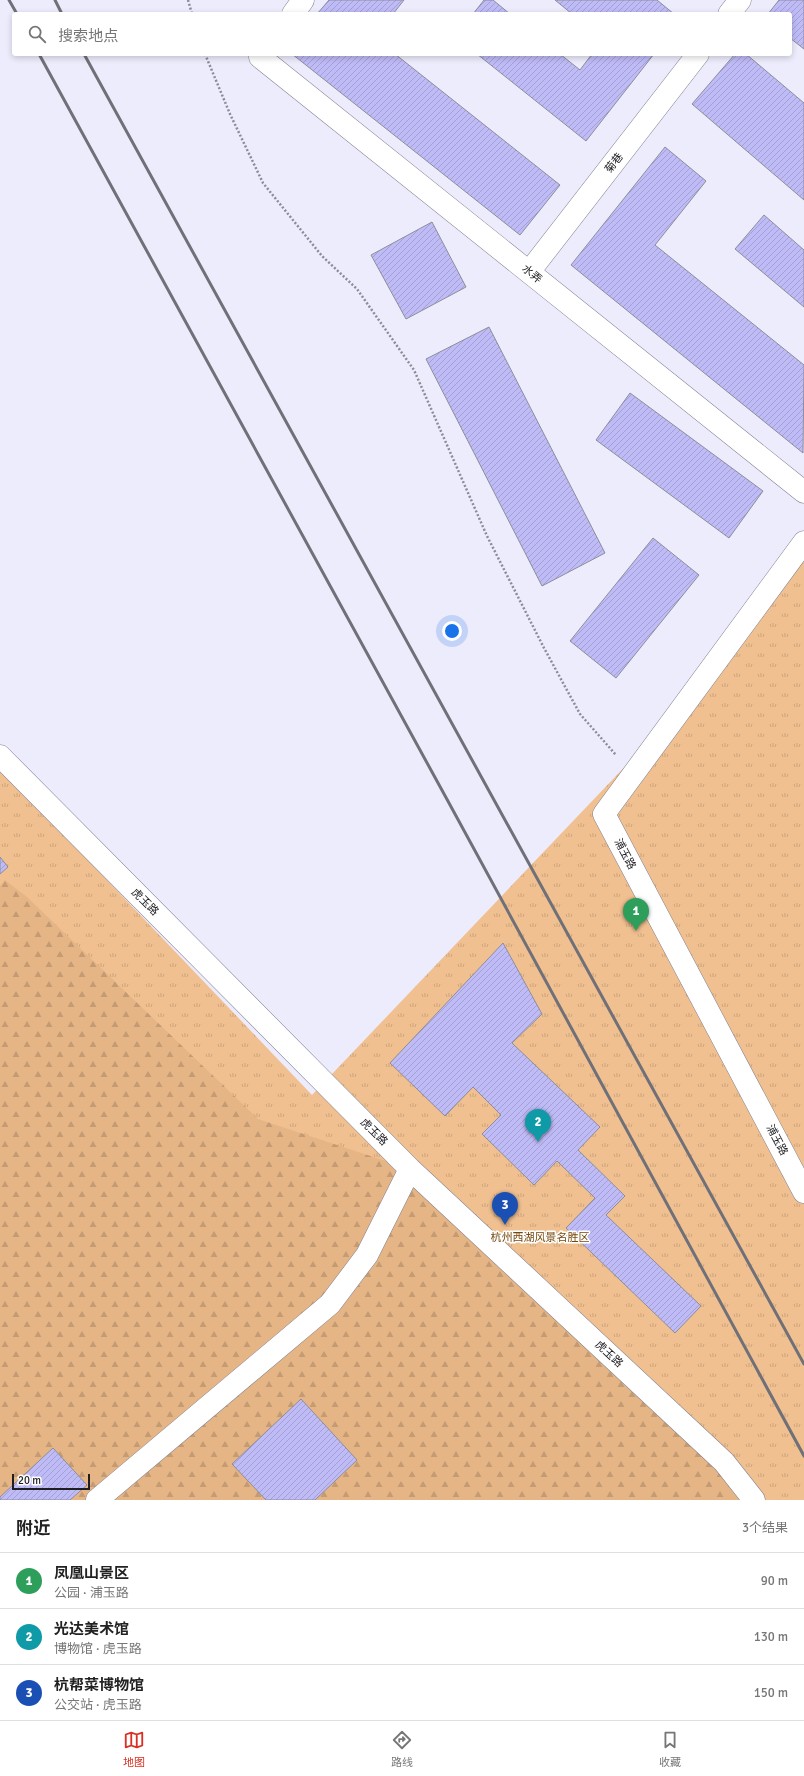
<!DOCTYPE html>
<html lang="zh">
<head>
<meta charset="utf-8">
<style>
	body { margin:0; font-family:Signika,"Noto Sans SC",sans-serif; background:#f6f6f6; color:#222 }
	.scale { position:absolute; left:12px; bottom:10px; width:78px; box-sizing:border-box; padding-left:4px; border:2px solid #1e1e23; border-top:0; font-size:11px; line-height:14px; white-space:nowrap; color:#1e1e23; -webkit-text-stroke:3px #fff; paint-order:stroke }
	.you { position:absolute; left:452px; top:631px; width:14px; height:14px; margin:-10px; border:3px solid #fff; border-radius:50%; background:#1a73e8; box-shadow:0 0 0 6px #1a73e833 }
	.badge { display:grid; place-items:center; width:26px; height:26px; border-radius:50%; background:#d93025; color:#fff; font-size:13px; font-weight:700 }
	.pin { position:absolute; translate:-50% -33px; filter:drop-shadow(0 1px 2px #0008) }
	.pin::after { content:''; position:absolute; top:21px; width:14px; height:12px; background:inherit; clip-path:polygon(0 0,100% 0,50% 100%) }
	.list { margin:0; padding:0; list-style:none }
	h2 { display:flex; justify-content:space-between; align-items:center; height:52px; margin:0; padding:0 16px; font-size:17px }
	h2 small { font-size:13px; font-weight:400; color:#767676 }
	.list li { display:grid; grid-template-columns:26px 1fr auto; gap:12px; align-items:center; box-sizing:border-box; height:56px; padding:0 16px; border-top:1px solid #e0e0e0 }
	.list b { display:block; font-size:15px; white-space:nowrap }
	.list p { margin:0; font-size:13px; white-space:nowrap; color:#767676 }
	.list em { font-size:13px; font-style:normal; color:#767676 }
	.icon { flex:none; width:22px; height:22px; fill:none; stroke:currentColor; stroke-width:2; stroke-linecap:round; stroke-linejoin:round }
	.map { position:relative; flex:none; width:804px; height:1500px; overflow:hidden }
	.search { position:absolute; background:#fff; box-shadow:0 2px 6px #0003; left:12px; right:12px; top:12px; height:44px; display:flex; align-items:center; gap:10px; box-sizing:border-box; padding:0 14px; border-radius:4px; color:#767676; font-size:15px }
	.sheet { height:220px; background:#fff }
	nav { display:flex; justify-content:space-around; align-items:center; box-sizing:border-box; height:56px; border-top:1px solid #e0e0e0; background:#fff; font-size:11px; color:#767676 }
	nav a { display:grid; justify-items:center; gap:2px }
	nav .on { color:#d93025 }
	.map>svg:first-child { display:block }
	.grass { fill:url(#grass-tufts) }
	.forest { fill:url(#forest-firs) }
	.building { fill:url(#building-hatch); stroke:#8d8d9b }
	.lines { fill:none; stroke-linecap:round; stroke-linejoin:round }
	.minor-casing { stroke:#838290; stroke-width:23 }
	.path { stroke:#8c8b96; stroke-width:2.5; stroke-dasharray:2 2; stroke-linecap:butt }
	.minor { stroke:#fff; stroke-width:22 }
	.rail { stroke:#707079; stroke-width:3 }
	.labels { text-anchor:middle; dominant-baseline:central; stroke-width:3; stroke-linejoin:round; paint-order:stroke }
	.street-label { font-size:11px; fill:#1e1e23; stroke:#fff }
	.park-label { font-size:11px; fill:#76480f; stroke:#fff }
</style>
</head>
<body>
<div class="map">
<svg width="804" height="1500" viewBox="0 0 804 1500">
	<defs>
		<pattern id="grass-tufts" width="24" height="20" patternUnits="userSpaceOnUse"><rect width="24" height="20" fill="#f1c090"/><path d="M3 7l-1-3M5 7V3M7 7l1-3M15 17l-1-3M17 17v-4M19 17l1-3" fill="none" stroke="#cea57c"/></pattern>
		<pattern id="forest-firs" width="22" height="20" patternUnits="userSpaceOnUse"><rect width="22" height="20" fill="#e5b585"/><path d="M5 1l3.5 6h-7zM16 11l3.5 6h-7z" fill="#c49b73"/></pattern>
		<pattern id="building-hatch" width="6" height="6" patternUnits="userSpaceOnUse"><rect width="6" height="6" fill="#bfbbf7"/><path d="M-1 1l2-2M0 6l6-6M5 7l2-2" fill="none" stroke="#a4a0d3"/></pattern>
	</defs>
	<rect width="100%" height="100%" fill="#edecfc"/>
	<!-- grass -->
	<path class="grass" d="M 804,542 L 804,1500 L 0,1500 L 0,768 L 312,1095 L 656,734 Z"/>
	<!-- forest -->
	<path class="forest" d="M 5,880 L 27,897 L 258,1119 L 410,1169 L 750,1500 L 0,1500 L 0,886 Z"/>
	<!-- building -->
	<path class="building" d="M 329,0 L 404,0 L 393,14 L 317,14 Z
		M 484,0 L 493,0 L 510,14 L 473,14 Z
		M 555,0 L 657,0 L 674,14 L 572,14 Z
		M 779,0 L 804,0 L 804,49 L 790,38 L 790,14 L 768,14 Z
		M 292,54 L 395,54 L 560,185 L 520,235 Z
		M 477,54 L 560,54 L 580,70 L 592,54 L 654,54 L 586,141 Z
		M 735,54 L 746,54 L 804,103 L 804,200 L 692,104 Z
		M 665,147 L 706,181 L 655,245 L 804,365 L 803,453 L 571,265 Z
		M 764,215 L 804,250 L 804,307 L 735,249 Z
		M 432,222 L 466,287 L 406,319 L 371,255 Z
		M 489,327 L 605,553 L 542,586 L 426,359 Z
		M 630,393 L 763,491 L 729,538 L 596,440 Z
		M 653,538 L 699,575 L 616,678 L 570,641 Z
		M 0,857 L 8,867 L 0,874 Z
		M 503,943 L 542,1014 L 512,1043 L 600,1127 L 578,1150 L 625,1196 L 606,1215 L 701,1306 L 675,1333 L 566,1228 L 595,1198 L 557,1161 L 534,1185 L 482,1134 L 501,1115 L 473,1087 L 445,1116 L 390,1063 Z
		M 301,1399 L 357,1460 L 315,1500 L 266,1500 L 232,1464 Z
		M 53,1448 L 87,1485 L 70,1500 L 0,1500 L 0,1497 Z"/>
	<g class="lines">
		<defs>
			<path id="minor" d="M 293,14 L 303,0
				M 729,14 L 740,0
				M 262,54 L 260,57 L 804,492
				M 529,272 L 698,54
				M 804,542 L 604,814 L 804,1192
				M 0,756 L 410,1169 L 724,1462 L 754,1500
				M 97,1500 L 330,1304 L 367,1255 L 410,1169"/>
		</defs>
		<!-- minor casing -->
		<use href="#minor" class="minor-casing"/>
		<!-- path -->
		<path class="path" d="M 188,0 L 192,14
			M 205,54 L 230,114 L 263,183 L 322,256 L 357,289 L 414,370 L 487,536 L 544,648 L 580,714 L 616,755"/>
		<!-- minor -->
		<use href="#minor" class="minor"/>
		<!-- rail -->
		<path class="rail" d="M 9,0 L 17,14
			M 55,0 L 62,14
			M 39,54 L 449,803 L 804,1456
			M 84,54 L 804,1364"/>
	</g>
	<g class="labels">
		<!-- street labels -->
		<g class="street-label">
			<text transform="translate(614 163) rotate(-52)">菊巷</text>
			<text transform="translate(532 274) rotate(39)">水弄</text>
			<text transform="translate(625 854) rotate(62)">浦玉路</text>
			<text transform="translate(145 902) rotate(45)">虎玉路</text>
			<text transform="translate(374 1132) rotate(45)">虎玉路</text>
			<text transform="translate(777 1140) rotate(62)">浦玉路</text>
			<text transform="translate(609 1354) rotate(43)">虎玉路</text>
		</g>
		<!-- park labels -->
		<g class="park-label">
			<text x="540" y="1237">杭州西湖风景名胜区</text>
		</g>
	</g>
</svg>
<div class="scale">20 m</div>
<div class="you"></div>
<div class="pin badge" style="left:636px;top:931px;background:#2e9e5b">1</div>
<div class="pin badge" style="left:538px;top:1142px;background:#0f9aa8">2</div>
<div class="pin badge" style="left:505px;top:1225px;background:#1a4fb4">3</div>
<div class="search"><svg class="icon" aria-label="search" viewBox="0 0 24 24"><circle cx="10" cy="10" r="6"/><path d="M15 15l6 6"/></svg>搜索地点</div>
</div>
<section class="sheet">
<h2>附近<small>3个结果</small></h2>
<ul class="list">
<li><span class="badge" style="background:#2e9e5b">1</span><div><b>凤凰山景区</b><p>公园 · 浦玉路</p></div><em>90 m</em></li>
<li><span class="badge" style="background:#0f9aa8">2</span><div><b>光达美术馆</b><p>博物馆 · 虎玉路</p></div><em>130 m</em></li>
<li><span class="badge" style="background:#1a4fb4">3</span><div><b>杭帮菜博物馆</b><p>公交站 · 虎玉路</p></div><em>150 m</em></li>
</ul>
</section>
<nav>
<a class="on"><svg class="icon" aria-label="map" viewBox="0 0 24 24"><path d="M3 6l6-2 6 2 6-2v14l-6 2-6-2-6 2zM9 4v14M15 6v14"/></svg>地图</a>
<a><svg class="icon" aria-label="directions" viewBox="0 0 24 24"><path d="M12 3l9 9-9 9-9-9zM9 14v-3h6M13 9l2 2-2 2"/></svg>路线</a>
<a><svg class="icon" aria-label="saved" viewBox="0 0 24 24"><path d="M7 4h10v16l-5-4-5 4z"/></svg>收藏</a>
</nav>
</body>
</html>
